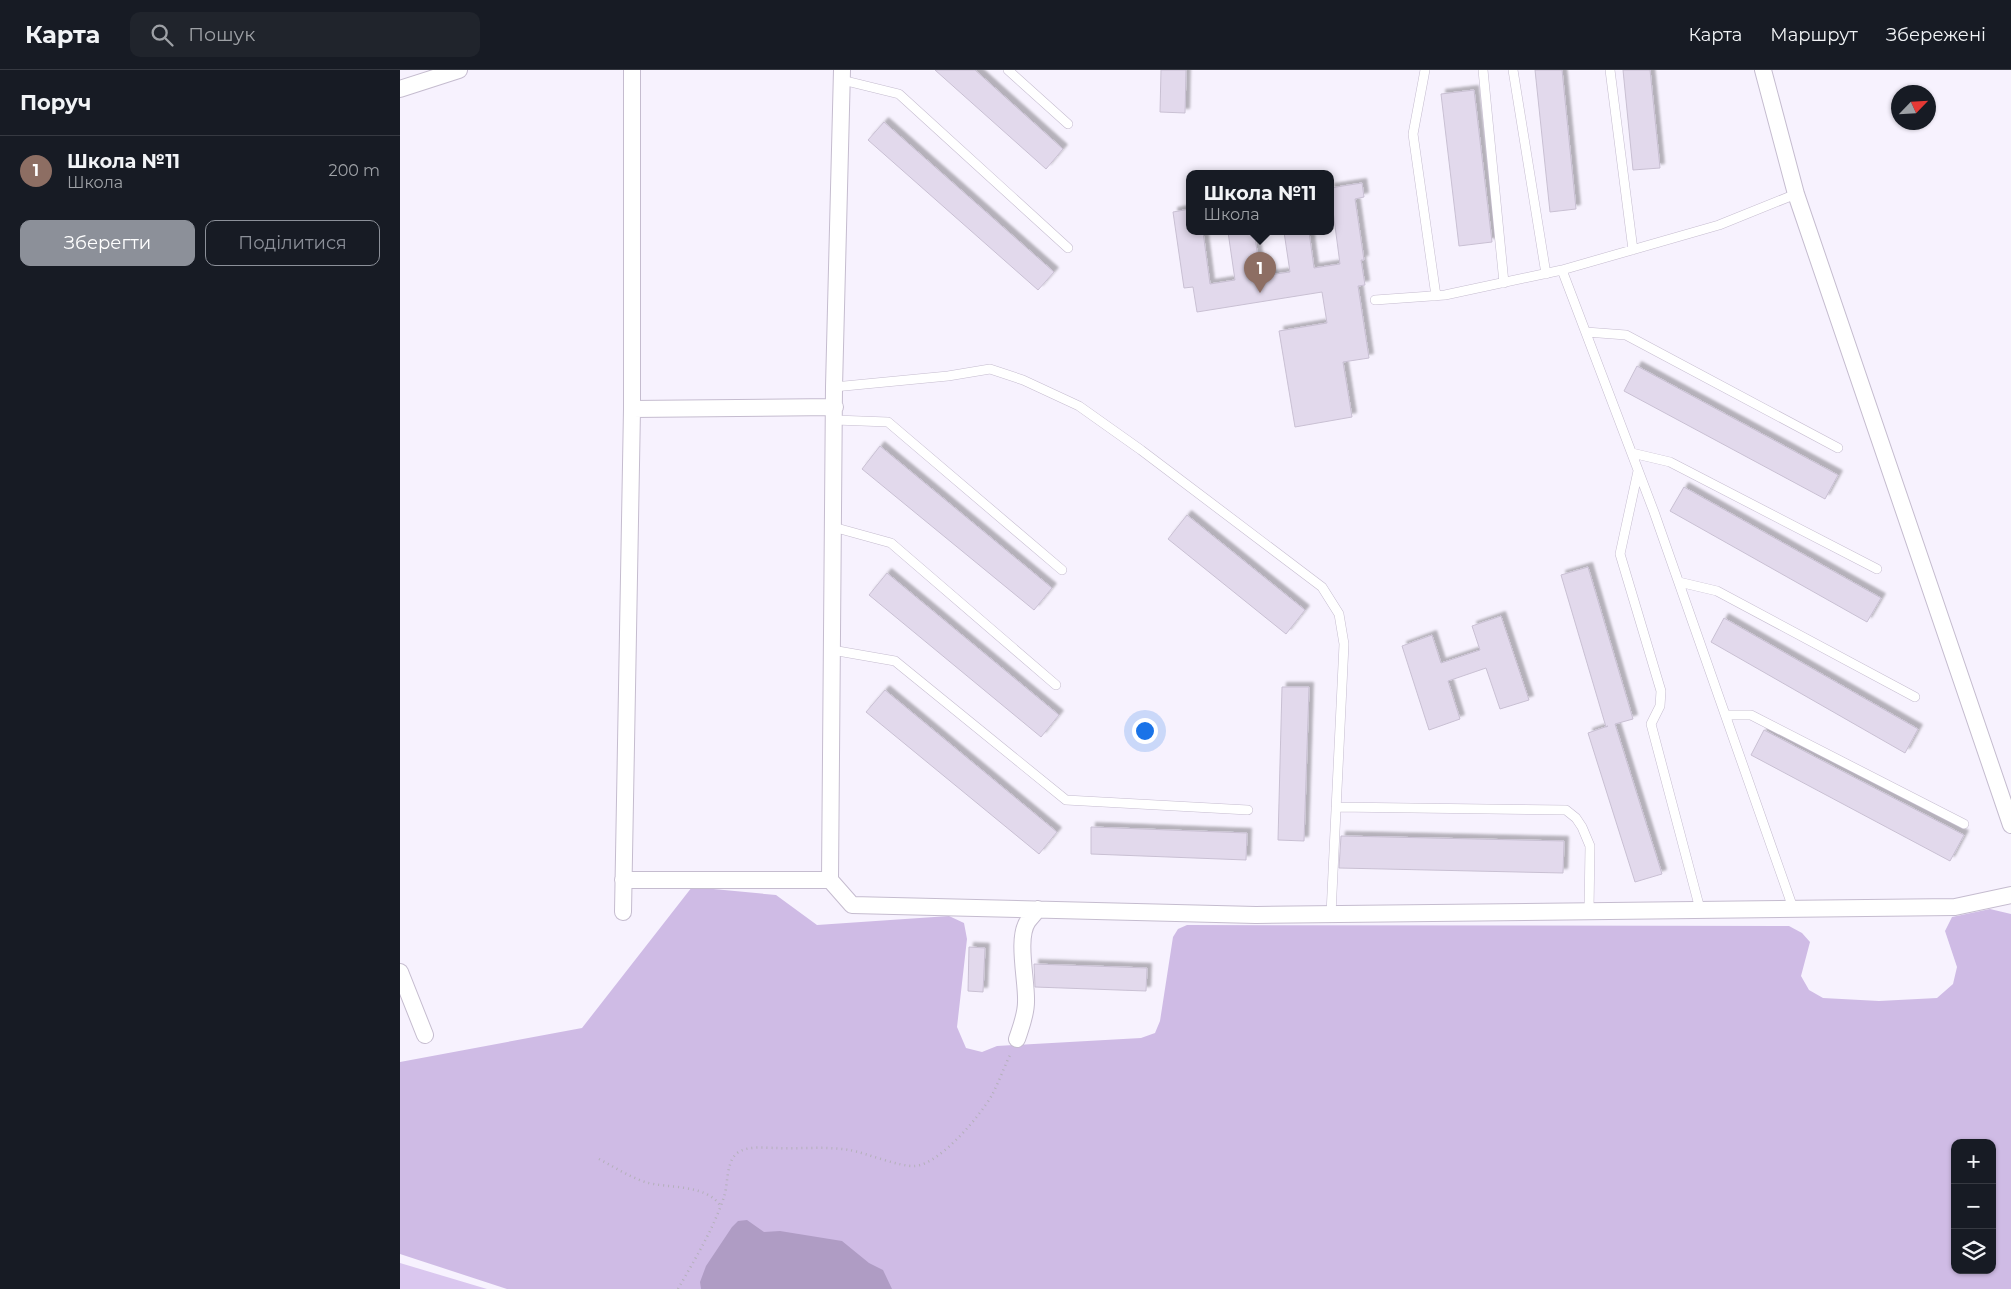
<!DOCTYPE html>
<html lang="uk">
<head>
<meta charset="utf-8">
<style>
	body { margin:0; font-family:Montserrat,sans-serif; background:#20242c; color:#f1f3f6 }
	.controls { position:absolute; right:15px; bottom:15px; display:grid; overflow:hidden; border-radius:10px; box-shadow:0 1px 4px #0004 }
	.controls button { width:45px; height:45px; display:grid; place-items:center; padding:0; border:0; border-bottom:1px solid #363941; background:#171b24; color:#f1f3f6; font:25px sans-serif }
	.compass { position:absolute; left:1491px; top:15px; width:45px; height:45px; border-radius:50%; background:#171b24; box-shadow:0 1px 4px #0004; rotate:65deg }
	.you { position:absolute; left:744px; top:660px; width:18px; height:18px; margin:-12px; border:4px solid #fff; border-radius:50%; background:#1a73e8; box-shadow:0 0 0 8px #1a73e833 }
	.badge { display:grid; place-items:center; width:32px; height:32px; border-radius:50%; background:#8c9099; color:#fff; font-size:16px; font-weight:700 }
	.pin { position:absolute; translate:-50% -41px; filter:drop-shadow(0 1px 2px #0008) }
	.pin::after { content:''; position:absolute; top:26px; width:18px; height:15px; background:inherit; clip-path:polygon(0 0,100% 0,50% 100%) }
	.popup { position:absolute; left:786px; top:100px; width:148px; height:65px; box-sizing:border-box; display:grid; place-content:center; border-radius:10px; background:#171b24; filter:drop-shadow(0 1px 4px #0005); font-size:16px; white-space:nowrap; color:#9ea1a6 }
	.popup b { font-size:19px; color:#f1f3f6 }
	.popup::after { content:''; position:absolute; left:50%; top:100%; margin-left:-10px; border:10px solid transparent; border-top-color:#171b24 }
	.list { margin:0; padding:0; list-style:none }
	h2 { display:flex; justify-content:space-between; align-items:center; height:65px; margin:0; padding:0 20px; font-size:21px }
	h2 small { font-size:16px; font-weight:400; color:#9ea1a6 }
	.list li { display:grid; grid-template-columns:32px 1fr auto; gap:15px; align-items:center; box-sizing:border-box; height:70px; padding:0 20px; border-top:1px solid #363941 }
	.list b { display:block; font-size:19px; white-space:nowrap }
	.list p { margin:0; font-size:16px; white-space:nowrap; color:#9ea1a6 }
	.list em { font-size:16px; font-style:normal; color:#9ea1a6 }
	.actions { display:flex; gap:10px; padding:15px 20px }
	.actions a { flex:1; padding:11px 0; border:1px solid #8c9099; border-radius:10px; text-align:center; font-size:18px; color:#8c9099 }
	.actions .main { background:#8c9099; color:#fff }
	.icon { flex:none; width:28px; height:28px; fill:none; stroke:currentColor; stroke-width:2; stroke-linecap:round; stroke-linejoin:round }
	.map { position:relative; flex:none; width:1611px; height:1219px; overflow:hidden }
	header { display:flex; align-items:center; gap:30px; box-sizing:border-box; height:70px; padding:0 25px; background:#171b24; border-bottom:1px solid #363941 }
	header strong { font-size:24px }
	nav { display:flex; gap:28px; margin-inline-start:auto; font-size:18px }
	.search { width:350px; height:45px; background:#20242c; display:flex; align-items:center; gap:12px; box-sizing:border-box; padding:0 18px; border-radius:10px; color:#9ea1a6; font-size:19px }
	main { display:flex }
	aside { flex:1; background:#171b24 }
	.map>svg:first-child { display:block }
	.green { fill:#dac7ef }
	.forest { fill:#cfbbe5; fill-rule:evenodd }
	.water { fill:#af9cc4 }
	.building { fill:#e2d9ec; stroke:#c9c0d3; filter:url(#shadow) }
	.lines { fill:none; stroke-linecap:round; stroke-linejoin:round }
	.lane-casing { stroke:#c5bccf; stroke-width:10 }
	.street-casing { stroke:#c5bccf; stroke-width:18 }
	.path { stroke:#b4b0ba; stroke-width:2.5; stroke-dasharray:1 4; stroke-linecap:butt }
	.lane { stroke:#fff; stroke-width:9 }
	.street { stroke:#fff; stroke-width:16 }
</style>
</head>
<body>
<header>
<strong>Карта</strong>
<div class="search"><svg class="icon" aria-label="search" viewBox="0 0 24 24"><circle cx="10" cy="10" r="6"/><path d="M15 15l6 6"/></svg>Пошук</div>
<nav><a>Карта</a><a>Маршрут</a><a>Збережені</a></nav>
</header>
<main>
<aside>
<h2>Поруч<small></small></h2>
<ul class="list">
<li><span class="badge" style="background:#8d6e63">1</span><div><b>Школа №11</b><p>Школа</p></div><em>200 m</em></li>
</ul>
<div class="actions"><a class="main">Зберегти</a><a>Поділитися</a></div>
</aside>
<div class="map">
<svg width="1611" height="1219" viewBox="0 0 1611 1219">
	<defs>
		<filter id="shadow"><feDropShadow dx="4.5" dy="-4.5" stdDeviation="1" flood-color="#0004"/></filter>
	</defs>
	<rect width="100%" height="100%" fill="#f7f2fe"/>
	<!-- green -->
	<path class="green" d="M 0,1193 L 87,1219 L 0,1219 Z"/>
	<!-- forest -->
	<path class="forest" d="M 292,817 L 376,825 L 417,855 L 549,846 L 564,853 L 567,869 L 557,957 L 566,978 L 582,982 L 597,976 L 741,968 L 755,963 L 760,951 L 773,867 L 778,859 L 787,855 L 1389,856 L 1402,863 L 1410,872 L 1401,906 L 1409,920 L 1423,928 L 1479,931 L 1537,928 L 1553,914 L 1557,897 L 1545,861 L 1552,847 L 1590,839 L 1611,844 L 1611,1219 L 107,1219 L 0,1184 L 0,992 L 182,958 ZM 1555,1073 L 1592,1073 L 1592,1200 L 1555,1200 Z"/>
	<!-- water -->
	<path class="water" d="M 347,1150 L 364,1162 L 380,1161 L 442,1171 L 469,1193 L 483,1200 L 492,1219 L 301,1219 L 300,1212 L 306,1196 L 332,1157 L 338,1151 Z"/>
	<!-- building -->
	<path class="building" d="M 535,0 L 575,0 L 663,79 L 646,99 Z
		M 761,0 L 786,0 L 785,43 L 760,42 Z
		M 1135,0 L 1162,0 L 1176,139 L 1150,142 Z
		M 1223,0 L 1250,0 L 1260,98 L 1233,100 Z
		M 1074,20 L 1092,172 L 1059,176 L 1041,24 Z
		M 484,52 L 654,202 L 638,220 L 468,70 Z
		M 962,113 L 964,127 L 955,129 L 964,190 L 961,190 L 965,215 L 958,216 L 969,288 L 943,292 L 952,347 L 895,357 L 879,261 L 927,253 L 922,222 L 797,242 L 793,217 L 784,218 L 773,142 L 790,139 L 790,162 L 803,162 L 810,214 L 835,210 L 828,162 L 854,162 L 861,206 L 890,202 L 884,162 L 909,162 L 914,198 L 940,194 L 930,118 Z
		M 1237,296 L 1438,405 L 1425,429 L 1224,321 Z
		M 480,376 L 652,518 L 634,540 L 462,399 Z
		M 1284,417 L 1481,528 L 1467,552 L 1270,441 Z
		M 787,445 L 905,540 L 886,564 L 768,469 Z
		M 1188,497 L 1233,649 L 1215,654 L 1262,804 L 1235,812 L 1188,663 L 1208,656 L 1206,657 L 1161,505 Z
		M 487,503 L 659,645 L 641,667 L 469,525 Z
		M 1101,546 L 1129,630 L 1100,639 L 1086,598 L 1048,611 L 1060,649 L 1029,660 L 1002,576 L 1032,565 L 1041,593 L 1080,580 L 1072,556 Z
		M 1324,548 L 1518,659 L 1505,683 L 1311,572 Z
		M 882,617 L 909,617 L 904,771 L 878,770 Z
		M 485,620 L 657,762 L 639,784 L 466,642 Z
		M 1364,660 L 1564,765 L 1550,791 L 1351,685 Z
		M 691,757 L 847,763 L 846,790 L 691,784 Z
		M 941,766 L 1164,771 L 1163,803 L 939,798 Z
		M 569,877 L 585,878 L 583,922 L 568,921 Z
		M 634,894 L 747,898 L 746,921 L 635,917 Z"/>
	<g class="lines">
		<defs>
			<path id="lane" d="M 608,0 L 668,54
				M 1025,0 L 1013,64 L 1036,226
				M 1083,0 L 1104,213
				M 1113,0 L 1146,204
				M 1210,0 L 1233,180
				M 442,10 L 499,24 L 668,178
				M 1162,200 L 1254,442 L 1393,838
				M 975,230 L 1045,225 L 1162,200 L 1319,155 L 1396,124
				M 1186,262 L 1226,265 L 1438,378
				M 434,317 L 548,306 L 590,299 L 623,310 L 679,336 L 741,380 L 922,517 L 939,544 L 944,574 L 931,844
				M 435,350 L 488,352 L 662,500
				M 1232,383 L 1270,392 L 1477,499
				M 1238,401 L 1220,484 L 1261,621 L 1260,636 L 1251,654 L 1300,839
				M 433,457 L 491,473 L 656,615
				M 1279,512 L 1317,521 L 1515,627
				M 432,580 L 495,591 L 666,730 L 848,740
				M 1326,645 L 1351,645 L 1564,754
				M 936,737 L 1166,740 L 1176,748 L 1182,757 L 1190,776 L 1189,840"/>
			<path id="street" d="M 442,0 L 434,317 L 430,810 L 452,835 L 856,845 L 1555,837 L 1611,825
				M 1363,0 L 1396,124 L 1611,755
				M 0,19 L 59,0
				M 232,339 L 435,337
				M 223,810 L 430,810
				M 223,842 L 232,339 L 232,0
				M 0,902 L 25,965
				M 617,969 C 621,957 626,945 626,932 C 627,911 616,868 628,851 C 631,847 635,843 638,839"/>
		</defs>
		<!-- lane casing -->
		<use href="#lane" class="lane-casing"/>
		<!-- street casing -->
		<use href="#street" class="street-casing"/>
		<!-- path -->
		<path class="path" d="M 199,1089 C 214,1097 228,1106 245,1112 C 267,1119 307,1113 321,1137
			M 278,1219 C 295,1189 313,1160 324,1127 C 328,1115 326,1094 336,1084 C 346,1075 365,1078 377,1078 C 401,1079 425,1076 449,1080 C 467,1083 499,1097 515,1096 C 540,1094 580,1046 592,1025 C 599,1012 604,997 611,983"/>
		<!-- lane -->
		<use href="#lane" class="lane"/>
		<!-- street -->
		<use href="#street" class="street"/>
	</g>
</svg>
<div class="controls">
<button>+</button>
<button>−</button>
<button><svg class="icon" aria-label="layers" viewBox="0 0 24 24"><path d="M12 4l9 5-9 5-9-5zM3 14l9 5 9-5"/></svg></button>
</div>
<svg class="compass" viewBox="-18 -18 36 36"><path d="M0-13l5 13h-10z" fill="#e53935"/><path d="M0 13l5-13h-10z" fill="#9ea1a6"/></svg>
<div class="you"></div>
<div class="pin badge" style="left:860px;top:223px;background:#8d6e63">1</div>
<div class="popup"><b>Школа №11</b>Школа</div>
</div>
</main>
</body>
</html>
